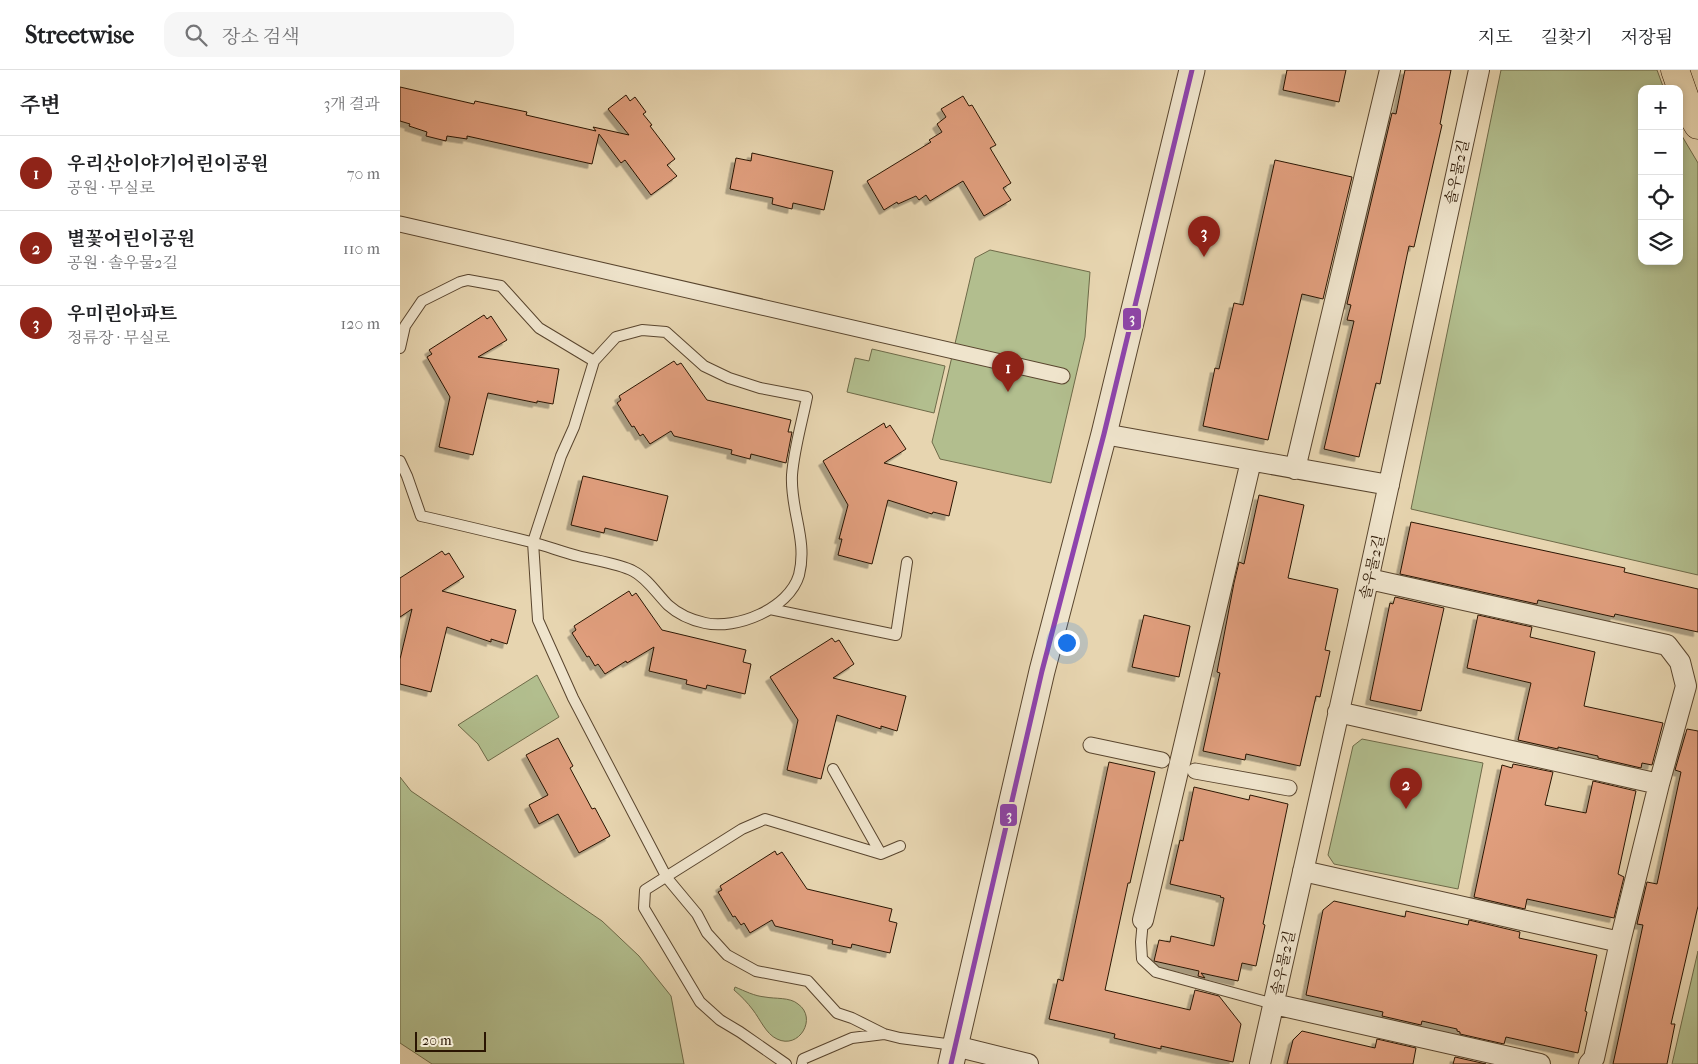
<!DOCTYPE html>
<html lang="ko">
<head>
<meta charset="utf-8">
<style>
	body { margin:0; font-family:"IM FELL French Canon","Noto Serif KR",serif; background:#f6f6f6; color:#202124 }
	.controls { position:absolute; right:15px; top:15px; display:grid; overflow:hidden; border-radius:10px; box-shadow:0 2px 8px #0003 }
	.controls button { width:45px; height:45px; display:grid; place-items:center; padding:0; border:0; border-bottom:1px solid #e0e0e0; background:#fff; color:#202124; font:25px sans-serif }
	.scale { position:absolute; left:15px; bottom:12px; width:71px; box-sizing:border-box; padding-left:5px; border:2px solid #2a1502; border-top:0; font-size:14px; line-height:18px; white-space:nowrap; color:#2a1502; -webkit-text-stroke:4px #efe4cc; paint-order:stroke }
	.you { position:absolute; left:666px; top:572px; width:18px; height:18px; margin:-12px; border:4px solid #fff; border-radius:50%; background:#1a73e8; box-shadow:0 0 0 8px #1a73e833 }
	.badge { display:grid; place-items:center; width:32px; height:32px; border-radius:50%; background:#8f2418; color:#fff; font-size:16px; font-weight:700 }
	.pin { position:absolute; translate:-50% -41px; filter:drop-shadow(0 1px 2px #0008) }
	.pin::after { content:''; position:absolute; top:26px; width:18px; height:15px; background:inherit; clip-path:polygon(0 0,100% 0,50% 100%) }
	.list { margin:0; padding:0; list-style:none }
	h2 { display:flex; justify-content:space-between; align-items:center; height:65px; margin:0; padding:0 20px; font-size:21px }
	h2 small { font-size:16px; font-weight:400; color:#757577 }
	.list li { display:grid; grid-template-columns:32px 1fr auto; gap:15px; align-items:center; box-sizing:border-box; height:75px; padding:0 20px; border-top:1px solid #e0e0e0 }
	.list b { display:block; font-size:19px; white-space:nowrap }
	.list p { margin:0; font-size:16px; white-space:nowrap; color:#757577 }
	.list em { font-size:16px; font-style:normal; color:#757577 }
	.icon { flex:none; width:28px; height:28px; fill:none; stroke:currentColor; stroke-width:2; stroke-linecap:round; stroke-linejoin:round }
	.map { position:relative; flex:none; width:1298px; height:994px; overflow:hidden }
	header { display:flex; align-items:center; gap:30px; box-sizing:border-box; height:70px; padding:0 25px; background:#fff; border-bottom:1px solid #e0e0e0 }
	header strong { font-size:24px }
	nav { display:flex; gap:28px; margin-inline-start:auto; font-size:18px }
	.search { width:350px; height:45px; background:#f6f6f6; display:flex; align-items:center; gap:12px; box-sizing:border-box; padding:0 18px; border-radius:15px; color:#757577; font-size:19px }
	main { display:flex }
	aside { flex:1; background:#fff }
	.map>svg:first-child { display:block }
	.green { fill:#b2be8e; stroke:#6e6a48 }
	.building { fill:#e09e7d; stroke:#2a1502; filter:url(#shadow) }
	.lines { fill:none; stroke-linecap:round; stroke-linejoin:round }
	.service-casing { stroke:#59452e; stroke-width:12 }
	.pedestrian-casing { stroke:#59452e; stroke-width:17 }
	.minor-casing { stroke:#59452e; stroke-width:22 }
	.tertiary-casing { stroke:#59452e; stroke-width:27 }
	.motorway-casing { stroke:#2a1502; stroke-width:29 }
	.service { stroke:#efe4cc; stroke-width:10 }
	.pedestrian { stroke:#efe4cc; stroke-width:15 }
	.minor { stroke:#efe4cc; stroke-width:20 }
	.tertiary { stroke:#efe4cc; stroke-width:25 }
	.motorway { stroke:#e7d5b0; stroke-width:28 }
	.bus-1-casing { stroke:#efe4cc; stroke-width:9 }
	.bus-1 { stroke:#8e44ad; stroke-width:5 }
	.labels { text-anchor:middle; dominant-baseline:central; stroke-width:4; stroke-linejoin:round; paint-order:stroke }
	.street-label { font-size:15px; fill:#2a1502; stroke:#efe4cc }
	.line-badge { stroke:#efe4cc; stroke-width:2 }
	.badge-label { font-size:14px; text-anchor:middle; font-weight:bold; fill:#fff }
</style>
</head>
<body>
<header>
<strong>Streetwise</strong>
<div class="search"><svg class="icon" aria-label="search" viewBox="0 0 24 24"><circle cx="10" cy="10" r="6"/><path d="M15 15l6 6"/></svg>장소 검색</div>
<nav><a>지도</a><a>길찾기</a><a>저장됨</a></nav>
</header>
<main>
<aside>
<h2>주변<small>3개 결과</small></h2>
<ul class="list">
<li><span class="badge">1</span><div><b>우리산이야기어린이공원</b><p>공원 · 무실로</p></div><em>70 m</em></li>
<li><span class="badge">2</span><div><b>별꽃어린이공원</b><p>공원 · 솔우물2길</p></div><em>110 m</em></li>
<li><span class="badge">3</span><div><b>우미린아파트</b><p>정류장 · 무실로</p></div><em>120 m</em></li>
</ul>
</aside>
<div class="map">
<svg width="1298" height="994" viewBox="0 0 1298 994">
	<defs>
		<filter id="shadow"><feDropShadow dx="-4.5" dy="4.5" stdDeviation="0" flood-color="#0004"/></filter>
	</defs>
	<rect width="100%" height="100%" fill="#e7d5b0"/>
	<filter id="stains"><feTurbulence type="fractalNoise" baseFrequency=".004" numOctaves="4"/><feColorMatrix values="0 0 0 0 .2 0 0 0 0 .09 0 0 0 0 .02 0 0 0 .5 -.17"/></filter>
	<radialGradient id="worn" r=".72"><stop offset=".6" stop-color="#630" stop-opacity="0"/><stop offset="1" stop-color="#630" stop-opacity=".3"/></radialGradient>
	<!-- green -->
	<path class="green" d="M 1101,0 L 1257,0 L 1264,19 L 1242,19 L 1242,191 L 1279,191 L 1279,61 L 1298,93 L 1298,505 L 1011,439 Z
		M 590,180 L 690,202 L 685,267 L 651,413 L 540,389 L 532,372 L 575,188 Z
		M 472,279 L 545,296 L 534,343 L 447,322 L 455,288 L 469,291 Z
		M 137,605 L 159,647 L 88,691 L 78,674 L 58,655 Z
		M 962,669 L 1083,693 L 1058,819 L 934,794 L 928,785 L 953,676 Z
		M 0,707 L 11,721 L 202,851 L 239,886 L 271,926 L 284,994 L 32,994 L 0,973 Z
		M 1298,881 L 1298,994 L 1272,994 Z
		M 335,917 C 345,921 354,926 365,927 C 375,929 390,927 398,934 C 418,948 399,980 377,969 C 366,964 360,949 353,940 C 347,932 341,926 334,920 Z"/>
	<!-- building -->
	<path class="building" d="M 887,0 L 946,0 L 939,32 L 883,20 Z
		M 1005,0 L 1051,0 L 1040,54 L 1042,55 L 1014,177 L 1009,176 L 980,314 L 976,313 L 959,387 L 924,379 L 954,251 L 947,250 L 951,235 L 947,234 L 992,43 L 996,44 Z
		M 0,17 L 74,34 L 75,31 L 127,42 L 126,45 L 196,61 L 193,57 L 229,65 L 208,39 L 226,25 L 230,31 L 235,27 L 246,42 L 243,44 L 252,55 L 250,56 L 275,89 L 267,95 L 277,106 L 251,125 L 225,90 L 221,93 L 199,64 L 192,94 L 67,66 L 67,69 L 47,66 L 46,71 L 26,66 L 27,62 L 9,56 L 10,54 L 0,51 Z
		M 563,26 L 569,36 L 572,35 L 596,75 L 590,78 L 611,113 L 603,118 L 611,130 L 584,146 L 563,111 L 530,131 L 526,125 L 519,130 L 516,126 L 498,134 L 497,132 L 484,140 L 467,111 L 531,72 L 529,70 L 542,62 L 537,54 L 546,47 L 541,39 Z
		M 352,83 L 433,101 L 424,140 L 393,133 L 392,139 L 372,134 L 373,128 L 330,119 L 336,88 L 351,91 Z
		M 875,90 L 952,107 L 923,229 L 902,224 L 868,370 L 803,356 L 815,298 L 819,299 L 834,233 L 843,235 Z
		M 84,245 L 87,249 L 91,246 L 107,270 L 78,287 L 159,299 L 153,334 L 137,331 L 137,333 L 88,323 L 73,385 L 39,377 L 50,327 L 27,287 L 32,284 L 29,280 Z
		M 274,291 L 277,295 L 281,293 L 307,330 L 391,350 L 388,362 L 392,362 L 386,393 L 351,384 L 350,389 L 331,384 L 332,380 L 274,366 L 271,361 L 250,374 L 243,364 L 240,366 L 234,356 L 232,357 L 217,333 L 221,330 L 219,326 Z
		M 484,353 L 486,358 L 490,355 L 506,379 L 484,393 L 557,412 L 549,446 L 533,442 L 532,444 L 488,430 L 472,494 L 438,485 L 442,469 L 439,469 L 448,435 L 423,391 Z
		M 183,406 L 268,426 L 257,471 L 205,458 L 204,463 L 171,455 Z
		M 859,425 L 904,435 L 888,508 L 938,519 L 925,580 L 930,581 L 920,627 L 916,626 L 900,696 L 846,684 L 845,690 L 803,681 L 820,603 L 817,602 L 834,513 L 839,492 L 844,494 Z
		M 1011,452 L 1225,498 L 1224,502 L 1298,519 L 1298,562 L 1215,544 L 1214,547 L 1138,530 L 1137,534 L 1000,504 Z
		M 42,481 L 45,485 L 49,483 L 64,507 L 42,521 L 116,540 L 107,574 L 91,569 L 91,572 L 47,557 L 31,622 L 0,614 L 0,589 L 12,539 L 0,547 L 0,508 Z
		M 229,521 L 232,526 L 236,523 L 262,560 L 346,580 L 343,592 L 351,594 L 345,624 L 307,615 L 306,619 L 286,614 L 287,610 L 249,601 L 254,577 L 227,593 L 226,591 L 205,604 L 198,594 L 195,596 L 189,586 L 187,587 L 172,563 L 176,560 L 174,556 Z
		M 995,527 L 1044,538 L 1021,641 L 970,630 L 990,533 L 993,534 Z
		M 744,545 L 790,556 L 779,607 L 732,597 Z
		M 1078,545 L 1132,557 L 1130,567 L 1195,582 L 1184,636 L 1263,653 L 1252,695 L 1242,693 L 1241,698 L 1198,688 L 1198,686 L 1158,677 L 1158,679 L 1118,670 L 1131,613 L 1067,598 Z
		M 432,568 L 435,572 L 439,570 L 454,594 L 433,608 L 506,626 L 497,661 L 481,656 L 481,659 L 437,645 L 421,709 L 387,700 L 398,650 L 370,607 Z
		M 1287,659 L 1298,661 L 1298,836 L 1271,954 L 1275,954 L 1267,994 L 1213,994 L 1243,855 L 1237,854 L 1247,812 L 1257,814 L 1281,702 L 1275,700 Z
		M 158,668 L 173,696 L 170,698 L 192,739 L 195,738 L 210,766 L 179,783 L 158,744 L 139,754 L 129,735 L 148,725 L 126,685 Z
		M 709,692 L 755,702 L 730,813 L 728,813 L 705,920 L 790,940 L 795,920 L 819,926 L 841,954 L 833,992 L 761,976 L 761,979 L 714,968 L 715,964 L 649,949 L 658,909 L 663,911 Z
		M 1113,694 L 1153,702 L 1145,735 L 1186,743 L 1193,711 L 1236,721 L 1218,804 L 1224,807 L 1214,848 L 1127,829 L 1125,839 L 1074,827 L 1102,695 L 1112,698 Z
		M 794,717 L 849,730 L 850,725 L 888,734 L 863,854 L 865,855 L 856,896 L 842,893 L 838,911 L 801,903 L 805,908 L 798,906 L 799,901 L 754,891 L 759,870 L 770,872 L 771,866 L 814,876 L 824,828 L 820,827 L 821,826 L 770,814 L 780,770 L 783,771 Z
		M 375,781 L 377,785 L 382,782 L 407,819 L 492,839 L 489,851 L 497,853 L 490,883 L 452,874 L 451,878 L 432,874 L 433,870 L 375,856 L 372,850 L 350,863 L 344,853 L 341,855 L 335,846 L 333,847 L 318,822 L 322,820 L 320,816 Z
		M 934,831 L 1005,847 L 1006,841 L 1068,855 L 1069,850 L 1120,862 L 1119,868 L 1197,885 L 1185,941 L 1187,942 L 1178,983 L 1106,967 L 1104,974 L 1060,964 L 1060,962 L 1057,961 L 1057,959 L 1022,951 L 1021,955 L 982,946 L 983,942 L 906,925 L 923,840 Z
		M 902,961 L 975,978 L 977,969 L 1016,978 L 1013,994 L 887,994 L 893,970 Z
		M 1055,987 L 1086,994 L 1053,994 Z"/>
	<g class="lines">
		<defs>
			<path id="service" d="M 0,278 L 5,256 L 22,231 L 60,212 L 68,210 L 101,216 L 139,258 L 194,291
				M 0,391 L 7,406 L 21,446 C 57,454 94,463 131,472 C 147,476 162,482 178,486 C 193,490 220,494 233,501 C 247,508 257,524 268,535 C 278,544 291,550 305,553 C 336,560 389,539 399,505 C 408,470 390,440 392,405 C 394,379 402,352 407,327 L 360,318 L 329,308 L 304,296 L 266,262 L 242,260 L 216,267 L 194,291 L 174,357 L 161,386 L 133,472 L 138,550 L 173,628 L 267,808 L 297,844 L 307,863 L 327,885 L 356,901 L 408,911 L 437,943 L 452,948 L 484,964 L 500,968 L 554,975
				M 370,539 L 496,565 L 507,492
				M 433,699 L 481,784
				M 743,850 L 741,872 L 742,889 L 756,902 L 874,934
				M 386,994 L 340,962 L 320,950 L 300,932 L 244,838 L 245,820 L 342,759 L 365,749 L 481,784 L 500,776
				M 402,994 L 403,989 L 452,968 L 484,964"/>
			<path id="pedestrian" d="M 0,154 L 662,306
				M 691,675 L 762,690
				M 795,701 L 889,718"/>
			<path id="minor" d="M 704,364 L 989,415
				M 895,399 L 990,0
				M 969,509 L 1267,575 L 1280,592 L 1286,616 L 1259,714 L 1220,872 L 1194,988 L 1189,994
				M 938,642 L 1259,714
				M 903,801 L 1220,872
				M 743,850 L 851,391
				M 874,934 L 1140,994
				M 555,976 L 628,994
				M 860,994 C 935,663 1008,332 1079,0"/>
			<path id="tertiary" d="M 551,994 L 642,601 L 704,364 L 792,0"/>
			<path id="motorway" d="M 1275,0 L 1289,40 L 1298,55"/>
		</defs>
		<!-- service casing -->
		<use href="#service" class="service-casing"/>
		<!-- pedestrian casing -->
		<use href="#pedestrian" class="pedestrian-casing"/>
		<!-- minor casing -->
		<use href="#minor" class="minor-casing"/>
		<!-- tertiary casing -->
		<use href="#tertiary" class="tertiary-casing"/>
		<!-- motorway casing -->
		<use href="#motorway" class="motorway-casing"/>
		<!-- service -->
		<use href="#service" class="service"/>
		<!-- pedestrian -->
		<use href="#pedestrian" class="pedestrian"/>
		<!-- minor -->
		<use href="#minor" class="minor"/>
		<!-- tertiary -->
		<use href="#tertiary" class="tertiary"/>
		<!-- motorway -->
		<use href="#motorway" class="motorway"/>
		<defs>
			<path id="bus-1" d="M 551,994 L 642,601 L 704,364 L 792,0"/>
		</defs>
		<!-- bus-1 casing -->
		<use href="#bus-1" class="bus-1-casing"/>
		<!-- bus-1 -->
		<use href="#bus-1" class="bus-1"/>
	</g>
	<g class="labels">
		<!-- street labels -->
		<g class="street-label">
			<text transform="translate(1057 102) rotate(-78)">솔우물2길</text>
			<text transform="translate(972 497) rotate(-77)">솔우물2길</text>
			<text transform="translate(883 893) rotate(-78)">솔우물2길</text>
		</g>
	</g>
	<g class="line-badge">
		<rect x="722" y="237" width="20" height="24" rx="5" fill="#8e44ad"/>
		<rect x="599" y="733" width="19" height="24" rx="5" fill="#8e44ad"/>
	</g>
	<g class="badge-label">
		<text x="732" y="253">3</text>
		<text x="609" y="750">3</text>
	</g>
	<rect width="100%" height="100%" filter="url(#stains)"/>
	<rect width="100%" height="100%" fill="url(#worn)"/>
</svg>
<div class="controls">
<button>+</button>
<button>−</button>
<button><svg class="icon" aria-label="locate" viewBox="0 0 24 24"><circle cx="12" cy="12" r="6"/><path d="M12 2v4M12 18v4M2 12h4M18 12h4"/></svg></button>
<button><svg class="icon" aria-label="layers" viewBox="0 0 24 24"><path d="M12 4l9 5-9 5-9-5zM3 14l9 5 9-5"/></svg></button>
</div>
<div class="scale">20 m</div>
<div class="you"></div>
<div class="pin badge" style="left:608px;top:322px">1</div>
<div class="pin badge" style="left:1006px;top:739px">2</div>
<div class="pin badge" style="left:804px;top:187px">3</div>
</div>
</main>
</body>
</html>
